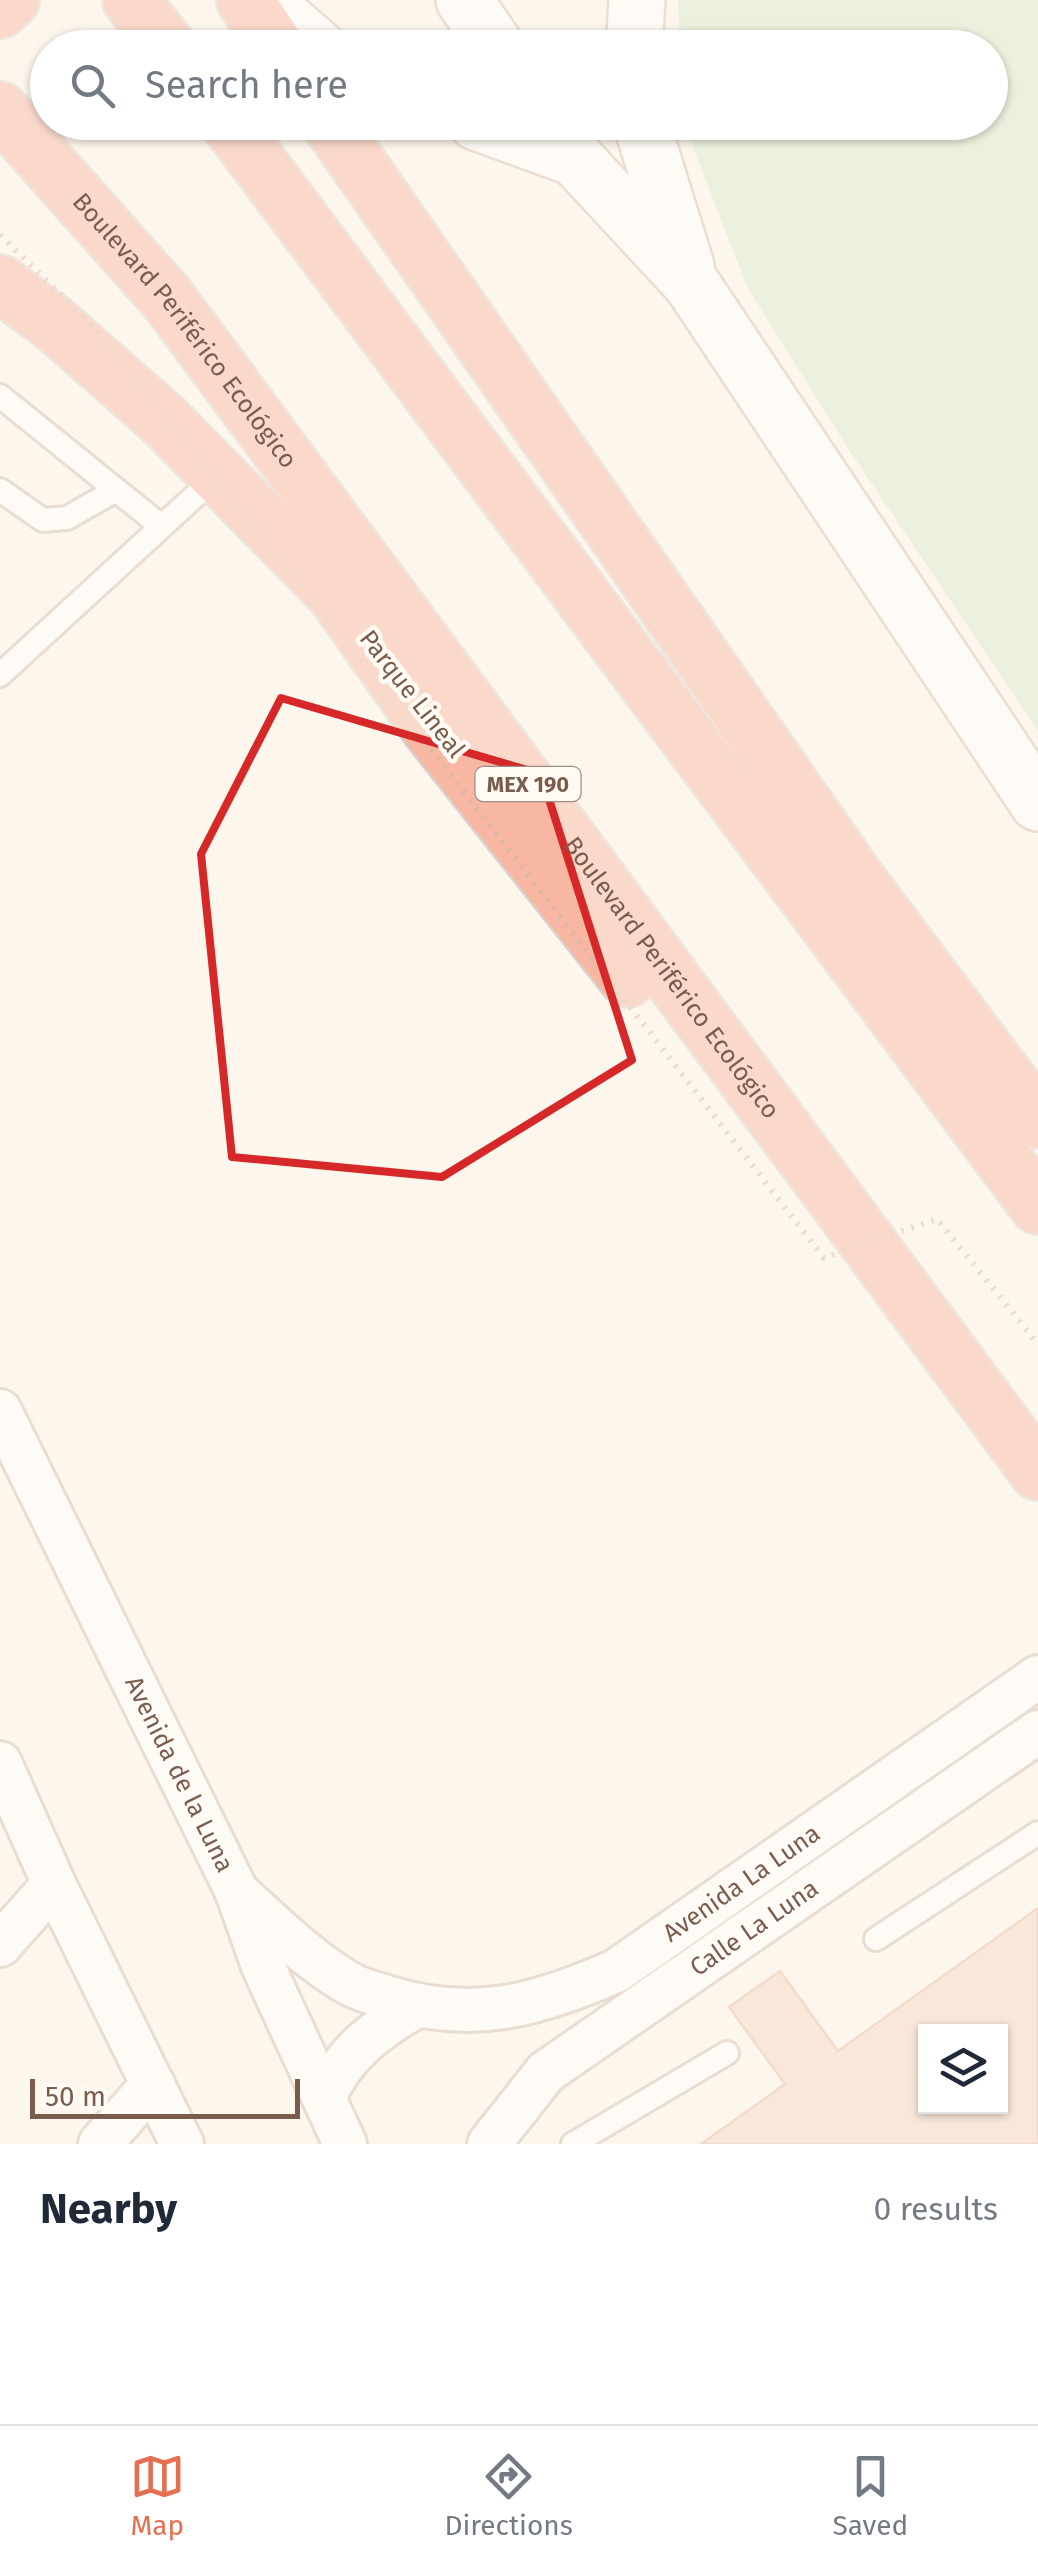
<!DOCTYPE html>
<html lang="en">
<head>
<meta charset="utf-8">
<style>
	body { margin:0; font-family:"Fira Sans",sans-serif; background:#f6f6f7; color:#1f2937 }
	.controls { position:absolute; right:30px; bottom:30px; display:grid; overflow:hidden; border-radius:0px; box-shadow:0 2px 8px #0004 }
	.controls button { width:90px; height:90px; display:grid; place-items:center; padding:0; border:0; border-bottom:2px solid #e0e1e3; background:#fff; color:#1f2937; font:50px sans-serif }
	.scale { position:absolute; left:30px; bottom:25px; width:270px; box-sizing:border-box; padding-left:10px; border:5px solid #7a5c4d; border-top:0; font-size:28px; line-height:35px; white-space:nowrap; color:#7a5c4d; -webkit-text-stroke:8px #fffaf3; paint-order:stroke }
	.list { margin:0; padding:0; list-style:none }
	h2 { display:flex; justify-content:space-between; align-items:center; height:130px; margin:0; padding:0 40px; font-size:42px }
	h2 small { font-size:32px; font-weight:400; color:#747a83 }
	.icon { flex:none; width:55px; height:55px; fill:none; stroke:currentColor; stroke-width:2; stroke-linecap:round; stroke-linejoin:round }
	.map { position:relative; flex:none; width:1038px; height:2144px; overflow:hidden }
	.search { position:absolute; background:#fff; box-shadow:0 2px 8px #0004; left:30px; right:30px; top:30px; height:110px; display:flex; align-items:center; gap:25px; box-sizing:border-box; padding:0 35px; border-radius:55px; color:#747a83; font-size:38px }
	.sheet { height:280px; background:#fff }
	nav { display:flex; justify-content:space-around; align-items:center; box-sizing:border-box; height:140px; border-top:2px solid #e0e1e3; background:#fff; font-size:28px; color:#747a83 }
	nav a { display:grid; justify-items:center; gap:5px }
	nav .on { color:#e76f51 }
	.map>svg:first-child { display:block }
	.green { fill:#d8ecc9 }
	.building { fill:#f3d5c3; stroke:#e6bba3; stroke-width:2.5; fill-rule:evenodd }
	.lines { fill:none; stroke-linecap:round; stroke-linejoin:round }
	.lane-casing { stroke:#d1beb0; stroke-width:28 }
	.street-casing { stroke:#d1beb0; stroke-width:48 }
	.secondary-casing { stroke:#d6c0b0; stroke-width:60 }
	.highway-casing { stroke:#dad1cd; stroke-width:60 }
	.lane { stroke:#fff; stroke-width:22 }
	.street { stroke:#fff; stroke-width:42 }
	.secondary { stroke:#fff; stroke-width:55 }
	.highway { stroke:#f7b7a3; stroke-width:55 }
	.path-bridge { stroke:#d9b8a5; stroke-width:6; stroke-dasharray:2.5 8; stroke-linecap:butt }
	.marked { fill:none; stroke:#d62828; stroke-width:8; stroke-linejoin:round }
	.labels { text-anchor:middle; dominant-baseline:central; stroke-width:9; stroke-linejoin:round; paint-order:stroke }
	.shield { fill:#fffaf3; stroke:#a28b7f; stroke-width:2.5 }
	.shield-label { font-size:22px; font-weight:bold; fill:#7a5c4d }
	.street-label { font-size:25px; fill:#7a5c4d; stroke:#fffaf3 }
</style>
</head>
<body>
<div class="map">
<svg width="1038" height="2144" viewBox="0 0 1038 2144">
	<rect width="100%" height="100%" fill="#fdf6ec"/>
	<!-- green -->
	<path class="green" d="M 678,0 L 1038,0 L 1038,731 L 849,450 L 747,287 L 691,142 L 689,123 L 990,122 L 990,48 L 680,47 Z"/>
	<!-- building -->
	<path class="building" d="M 1038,1908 L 1038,2144 L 701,2144 L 785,2084 L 729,2007 L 780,1971 L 838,2051 ZM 926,2031 L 1000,2031 L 1000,2106 L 926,2106 Z"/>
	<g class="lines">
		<defs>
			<path id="lane" d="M 0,396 L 161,526
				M 0,490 L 43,520 L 67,518 L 116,490
				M 0,675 L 219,474
				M 876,1939 L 1038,1833
				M 573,2144 L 727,2053"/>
			<g id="street">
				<path id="s1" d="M 0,1411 L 237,1892 L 263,1966 L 345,2144"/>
				<path d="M 0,1763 L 54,1884 L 182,2144"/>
				<path id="s2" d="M 237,1892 C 273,1924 308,1960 350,1984 C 361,1990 374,1993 386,1997 C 472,2024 536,2006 616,1971 L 1038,1677"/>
				<path d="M 0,1945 L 54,1884"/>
				<path d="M 324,2098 C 343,2054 376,2029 417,2006"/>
				<path d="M 100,2144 L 153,2084"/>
				<path id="s3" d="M 489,2144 L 546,2072 L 1038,1732"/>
			</g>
			<path id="secondary" d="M 263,0 L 318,48
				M 464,0 L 497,48
				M 634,48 L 637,0
				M 476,122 L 575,158
				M 550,122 L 575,158 L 691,283 L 1038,803
				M 641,122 L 686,266"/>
			<g id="highway">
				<path d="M 131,0 L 169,48"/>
				<path d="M 245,0 L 277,48"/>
				<path d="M 0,10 L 11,0"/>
				<path id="s4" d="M 0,110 L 167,298 L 1038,1472"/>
				<path d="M 228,122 L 1038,1206"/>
				<path d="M 329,122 L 853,874 L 1038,1120"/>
				<path d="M 0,283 L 58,327 L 167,423 L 335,594 L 431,730 L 628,979"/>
			</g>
		</defs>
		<!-- lane casing -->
		<use href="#lane" class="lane-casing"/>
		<!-- street casing -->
		<use href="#street" class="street-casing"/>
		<!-- secondary casing -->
		<use href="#secondary" class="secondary-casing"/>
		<!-- highway casing -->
		<use href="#highway" class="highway-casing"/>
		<!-- lane -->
		<use href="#lane" class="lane"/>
		<!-- street -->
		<use href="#street" class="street"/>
		<!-- secondary -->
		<use href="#secondary" class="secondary"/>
		<!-- highway -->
		<use href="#highway" class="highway"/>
		<!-- path-bridge -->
		<path class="path-bridge" d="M 0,235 L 87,320 L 233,501 L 450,774 L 824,1258 L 937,1219 L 1038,1344"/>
	</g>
	<!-- marked area -->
	<path d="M0 0H1038V2144H0ZM 281,698 L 541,774 L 632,1060 L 442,1177 L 232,1157 L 201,854 Z" fill="#fdf6ec" fill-opacity=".55" fill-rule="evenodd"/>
	<path class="marked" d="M 281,698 L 541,774 L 632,1060 L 442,1177 L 232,1157 L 201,854 Z"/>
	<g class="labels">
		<!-- shield labels -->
		<rect class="shield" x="475.5" y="767" width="105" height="34" rx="8"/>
		<g class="shield-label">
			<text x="528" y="784">MEX 190</text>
		</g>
		<!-- street labels -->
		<g class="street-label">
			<text stroke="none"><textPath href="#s4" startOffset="288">Boulevard Periférico Ecológico</textPath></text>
			<text transform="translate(412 694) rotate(52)">Parque Lineal</text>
			<text stroke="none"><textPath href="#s4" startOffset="1098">Boulevard Periférico Ecológico</textPath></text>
			<text stroke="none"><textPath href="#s1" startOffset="405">Avenida de la Luna</textPath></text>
			<text stroke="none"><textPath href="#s2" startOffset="575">Avenida La Luna</textPath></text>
			<text stroke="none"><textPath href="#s3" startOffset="345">Calle La Luna</textPath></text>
		</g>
	</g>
</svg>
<div class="controls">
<button><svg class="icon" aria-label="layers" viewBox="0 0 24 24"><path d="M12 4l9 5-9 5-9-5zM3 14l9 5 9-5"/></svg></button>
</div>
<div class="scale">50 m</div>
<div class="search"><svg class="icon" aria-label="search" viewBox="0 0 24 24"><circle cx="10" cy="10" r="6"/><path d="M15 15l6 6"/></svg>Search here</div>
</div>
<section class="sheet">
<h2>Nearby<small>0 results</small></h2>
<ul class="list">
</ul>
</section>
<nav>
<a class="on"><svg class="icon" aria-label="map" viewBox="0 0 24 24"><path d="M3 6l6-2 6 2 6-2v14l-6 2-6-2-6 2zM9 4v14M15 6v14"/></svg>Map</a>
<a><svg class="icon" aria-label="directions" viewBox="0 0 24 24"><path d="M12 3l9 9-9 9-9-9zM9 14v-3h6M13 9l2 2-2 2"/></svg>Directions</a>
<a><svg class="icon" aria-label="saved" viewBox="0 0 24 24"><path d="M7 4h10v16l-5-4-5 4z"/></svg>Saved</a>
</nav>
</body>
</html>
